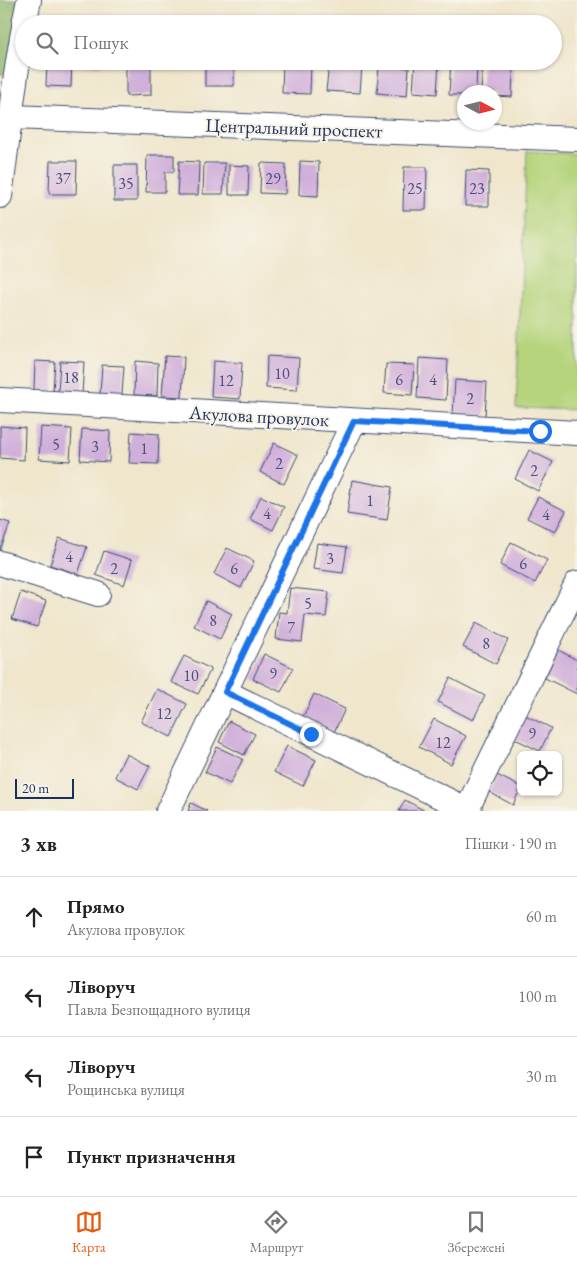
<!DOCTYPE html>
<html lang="uk">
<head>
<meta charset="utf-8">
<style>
	body { margin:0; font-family:"EB Garamond",serif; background:#f2f2f2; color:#222 }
	.controls { position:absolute; right:15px; bottom:15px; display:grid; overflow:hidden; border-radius:8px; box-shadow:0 1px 4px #0004 }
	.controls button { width:45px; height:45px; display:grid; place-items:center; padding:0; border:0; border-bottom:1px solid #e0e0e0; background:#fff; color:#222; font:25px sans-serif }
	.compass { position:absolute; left:457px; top:85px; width:45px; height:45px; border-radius:50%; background:#fff; box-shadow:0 1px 4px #0004; rotate:97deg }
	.scale { position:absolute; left:15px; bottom:12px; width:59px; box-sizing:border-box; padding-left:5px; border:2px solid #1b2f5e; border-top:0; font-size:14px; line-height:18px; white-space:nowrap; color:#1b2f5e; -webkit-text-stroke:4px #f7f3e8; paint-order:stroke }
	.stop { position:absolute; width:15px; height:15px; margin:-11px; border:4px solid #1a73e8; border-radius:50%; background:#fff }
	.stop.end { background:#1a73e8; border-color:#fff; box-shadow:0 1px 5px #0008 }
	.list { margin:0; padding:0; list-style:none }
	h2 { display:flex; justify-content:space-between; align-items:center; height:65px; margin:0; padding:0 20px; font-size:21px }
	h2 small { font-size:16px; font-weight:400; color:#767676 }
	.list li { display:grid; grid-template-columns:32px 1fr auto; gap:15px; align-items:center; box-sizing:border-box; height:80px; padding:0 20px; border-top:1px solid #e0e0e0 }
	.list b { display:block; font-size:19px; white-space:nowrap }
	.list p { margin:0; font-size:16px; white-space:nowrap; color:#767676 }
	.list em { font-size:16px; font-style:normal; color:#767676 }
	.icon { flex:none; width:28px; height:28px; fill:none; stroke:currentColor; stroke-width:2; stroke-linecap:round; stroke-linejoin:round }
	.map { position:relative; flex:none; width:577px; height:811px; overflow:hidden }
	.search { position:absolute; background:#fff; box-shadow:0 1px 4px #0004; left:15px; right:15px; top:15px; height:55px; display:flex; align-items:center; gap:12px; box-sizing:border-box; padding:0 18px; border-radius:28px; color:#767676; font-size:19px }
	.sheet { height:385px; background:#fff }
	nav { display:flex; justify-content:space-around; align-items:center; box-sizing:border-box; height:70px; border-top:1px solid #e0e0e0; background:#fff; font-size:14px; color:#767676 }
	nav a { display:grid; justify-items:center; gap:2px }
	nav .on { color:#ea580c }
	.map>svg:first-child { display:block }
	.green { fill:#b5d47c; stroke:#68826d }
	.forest { fill:#90b66c; stroke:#567265 }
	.building { fill:#d0afda }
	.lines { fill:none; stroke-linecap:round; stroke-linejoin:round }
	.street-casing { stroke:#3b4a6e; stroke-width:26 }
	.street { stroke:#fff; stroke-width:24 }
	.route { stroke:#1a73e8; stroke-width:6 }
	.labels { text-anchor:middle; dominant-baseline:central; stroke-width:4; stroke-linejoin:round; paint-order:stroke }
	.number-label { font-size:16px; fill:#484f7d }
	.street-label { font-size:19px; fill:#1b2f5e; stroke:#f7f3e8 }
</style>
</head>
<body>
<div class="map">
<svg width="577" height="811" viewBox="0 0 577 811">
	<rect width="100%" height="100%" fill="#f7f3e8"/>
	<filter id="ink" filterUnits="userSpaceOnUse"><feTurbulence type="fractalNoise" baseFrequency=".02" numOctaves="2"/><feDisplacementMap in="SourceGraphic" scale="10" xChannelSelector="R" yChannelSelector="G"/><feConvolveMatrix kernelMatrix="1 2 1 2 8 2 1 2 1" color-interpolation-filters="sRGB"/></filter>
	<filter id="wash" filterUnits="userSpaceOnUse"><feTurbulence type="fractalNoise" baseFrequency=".0096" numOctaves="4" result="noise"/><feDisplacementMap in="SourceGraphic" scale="20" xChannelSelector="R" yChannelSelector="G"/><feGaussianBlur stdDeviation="1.12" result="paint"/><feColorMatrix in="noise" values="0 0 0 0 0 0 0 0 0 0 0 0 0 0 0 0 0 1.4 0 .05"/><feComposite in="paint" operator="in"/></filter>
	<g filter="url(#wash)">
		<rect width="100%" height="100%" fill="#efe6cc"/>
		<!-- green -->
		<path class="green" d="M 527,151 L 577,154 L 577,410 L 516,408 Z"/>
		<!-- forest -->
		<path class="forest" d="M 0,0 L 29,0 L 15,76 L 0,74 Z"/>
		<g id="blocks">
			<!-- building -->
			<path class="building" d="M 47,61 L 72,61 L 71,87 L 46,86 Z
				M 80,61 L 102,61 L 101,66 L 80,66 Z
				M 205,61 L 234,61 L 234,86 L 205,86 Z
				M 415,61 L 439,61 L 437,94 L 413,92 Z
				M 451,61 L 477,61 L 476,92 L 464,92 L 464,95 L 449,95 Z
				M 151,62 L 151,95 L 126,96 L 126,63 Z
				M 283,62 L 311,63 L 310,94 L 282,93 Z
				M 329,64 L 362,66 L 360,93 L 326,91 Z
				M 379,65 L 409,68 L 407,96 L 377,93 Z
				M 483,65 L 513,67 L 512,97 L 494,96 L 494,92 L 481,92 Z
				M 147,155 L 174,155 L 174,172 L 165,172 L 165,192 L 146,192 Z
				M 50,161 L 77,161 L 76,194 L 49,194 Z
				M 179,161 L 199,162 L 198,195 L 177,195 Z
				M 300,161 L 319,162 L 318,196 L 299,195 Z
				M 204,163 L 225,163 L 223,194 L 203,194 Z
				M 261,163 L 286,164 L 285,194 L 260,193 Z
				M 114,165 L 137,165 L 137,201 L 114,201 Z
				M 229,165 L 249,166 L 248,195 L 229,195 Z
				M 404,167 L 427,167 L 426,210 L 403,210 Z
				M 466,170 L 489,171 L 489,206 L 465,206 Z
				M 165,356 L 184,357 L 182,397 L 162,396 Z
				M 267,356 L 299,358 L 297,390 L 266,388 Z
				M 419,358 L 448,360 L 446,400 L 417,398 Z
				M 35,361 L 55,362 L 53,391 L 34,390 Z
				M 60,361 L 84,362 L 82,394 L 58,392 Z
				M 135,361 L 158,363 L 157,396 L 134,395 Z
				M 213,361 L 242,363 L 240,399 L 211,397 Z
				M 386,364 L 414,365 L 412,395 L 384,393 Z
				M 102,365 L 124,366 L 122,395 L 100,394 Z
				M 455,380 L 487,382 L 485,416 L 453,414 Z
				M 0,426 L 25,428 L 24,460 L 0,458 Z
				M 41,427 L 72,429 L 70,461 L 39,459 Z
				M 82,429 L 110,431 L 109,462 L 80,460 Z
				M 131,432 L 159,434 L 158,464 L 129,463 Z
				M 274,443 L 298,455 L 284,484 L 260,472 Z
				M 529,450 L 553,462 L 538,491 L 515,479 Z
				M 352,480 L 392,487 L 387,520 L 347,514 Z
				M 261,496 L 284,507 L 273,530 L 250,519 Z
				M 538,497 L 566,511 L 555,532 L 527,518 Z
				M 0,520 L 10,523 L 0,551 Z
				M 59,538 L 87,547 L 78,574 L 50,565 Z
				M 511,542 L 547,560 L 535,583 L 500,565 Z
				M 317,543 L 347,547 L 343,573 L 313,569 Z
				M 227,548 L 254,561 L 241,588 L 214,574 Z
				M 104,551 L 132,560 L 124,585 L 96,575 Z
				M 290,588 L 329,592 L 326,617 L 305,615 L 302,642 L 276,639 L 279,612 L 287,613 Z
				M 21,592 L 46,601 L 37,627 L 12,619 Z
				M 206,601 L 232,614 L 220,639 L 194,626 Z
				M 476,623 L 508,640 L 496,664 L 463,647 Z
				M 558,650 L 577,660 L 577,694 L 545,678 Z
				M 264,654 L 293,668 L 281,692 L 253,679 Z
				M 184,656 L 211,669 L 198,694 L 171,682 Z
				M 450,678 L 485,696 L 473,720 L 438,702 Z
				M 157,689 L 187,704 L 171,737 L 141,722 Z
				M 314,694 L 345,709 L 334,732 L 303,717 Z
				M 525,715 L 551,728 L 540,751 L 513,738 Z
				M 434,719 L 466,736 L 451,764 L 419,747 Z
				M 229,721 L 255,734 L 244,755 L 219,742 Z
				M 287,746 L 316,760 L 303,786 L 274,772 Z
				M 217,747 L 243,759 L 230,784 L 205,772 Z
				M 126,754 L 150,766 L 138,789 L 115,777 Z
				M 497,775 L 521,787 L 513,805 L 489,792 Z
				M 405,800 L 425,811 L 399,811 Z
				M 191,803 L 207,811 L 188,811 Z"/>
		</g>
	</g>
	<g filter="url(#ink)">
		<use href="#blocks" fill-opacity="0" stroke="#3b4a6e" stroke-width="1"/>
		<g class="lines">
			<defs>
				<path id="street" d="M 24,24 L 29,0
					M 12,117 L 577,139
					M 0,196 C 8,139 13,83 24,27
					M 0,400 L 577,433
					M 0,563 L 98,594
					M 225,692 L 470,811
					M 168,811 L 354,421
					M 466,811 L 577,583"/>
			</defs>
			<!-- street casing -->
			<use href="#street" class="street-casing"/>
			<!-- street -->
			<use href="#street" class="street"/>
		</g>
	</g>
	<g class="lines" filter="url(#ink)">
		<!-- route -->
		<path class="route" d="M 311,734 L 225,692 L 354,421 L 540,431"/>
	</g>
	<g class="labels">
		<!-- number labels -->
		<g class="number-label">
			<text x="63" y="178">37</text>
			<text x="273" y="178">29</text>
			<text x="126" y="183">35</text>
			<text x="415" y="188">25</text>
			<text x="477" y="188">23</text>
			<text x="282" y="373">10</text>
			<text x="71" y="377">18</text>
			<text x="399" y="379">6</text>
			<text x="433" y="379">4</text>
			<text x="226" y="380">12</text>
			<text x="470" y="398">2</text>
			<text x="56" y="444">5</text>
			<text x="95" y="446">3</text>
			<text x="144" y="448">1</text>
			<text x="279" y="463">2</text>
			<text x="534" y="470">2</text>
			<text x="370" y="500">1</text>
			<text x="267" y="513">4</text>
			<text x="546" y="514">4</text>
			<text x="69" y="556">4</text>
			<text x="330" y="558">3</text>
			<text x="523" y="563">6</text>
			<text x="114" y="568">2</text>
			<text x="234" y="568">6</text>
			<text x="308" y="603">5</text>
			<text x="213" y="620">8</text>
			<text x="291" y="627">7</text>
			<text x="486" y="643">8</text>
			<text x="273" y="673">9</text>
			<text x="191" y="675">10</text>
			<text x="164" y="713">12</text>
			<text x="532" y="733">9</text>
			<text x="443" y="742">12</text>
		</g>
		<!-- street labels -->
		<g class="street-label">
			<text transform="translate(294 128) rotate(2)">Центральний проспект</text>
			<text transform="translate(259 416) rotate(3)">Акулова провулок</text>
		</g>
	</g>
</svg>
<div class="controls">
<button><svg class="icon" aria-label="locate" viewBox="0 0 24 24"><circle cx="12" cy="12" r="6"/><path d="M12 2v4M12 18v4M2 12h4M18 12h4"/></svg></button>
</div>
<svg class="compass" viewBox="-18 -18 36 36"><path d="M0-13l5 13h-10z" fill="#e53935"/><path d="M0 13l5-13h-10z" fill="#767676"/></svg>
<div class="scale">20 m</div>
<div class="stop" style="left:540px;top:431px"></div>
<div class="stop end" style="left:311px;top:734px"></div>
<div class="search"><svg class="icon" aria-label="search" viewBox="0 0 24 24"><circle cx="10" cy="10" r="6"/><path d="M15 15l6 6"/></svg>Пошук</div>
</div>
<section class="sheet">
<h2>3 хв<small>Пішки · 190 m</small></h2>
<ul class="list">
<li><svg class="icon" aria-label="ahead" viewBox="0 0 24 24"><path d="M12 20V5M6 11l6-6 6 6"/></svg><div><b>Прямо</b><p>Акулова провулок</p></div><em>60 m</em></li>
<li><svg class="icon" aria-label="left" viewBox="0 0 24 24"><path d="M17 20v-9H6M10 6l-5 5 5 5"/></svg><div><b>Ліворуч</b><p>Павла Безпощадного вулиця</p></div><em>100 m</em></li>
<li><svg class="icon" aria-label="left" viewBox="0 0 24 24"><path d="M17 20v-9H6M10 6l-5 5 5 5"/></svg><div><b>Ліворуч</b><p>Рощинська вулиця</p></div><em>30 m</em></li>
<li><svg class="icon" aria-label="arrive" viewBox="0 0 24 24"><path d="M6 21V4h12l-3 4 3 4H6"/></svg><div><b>Пункт призначення</b></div></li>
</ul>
</section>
<nav>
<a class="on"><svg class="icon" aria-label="map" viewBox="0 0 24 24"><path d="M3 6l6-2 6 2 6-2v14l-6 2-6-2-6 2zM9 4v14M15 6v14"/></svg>Карта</a>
<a><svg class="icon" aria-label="directions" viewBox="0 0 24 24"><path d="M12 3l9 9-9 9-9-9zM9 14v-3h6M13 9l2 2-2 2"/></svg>Маршрут</a>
<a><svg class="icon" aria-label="saved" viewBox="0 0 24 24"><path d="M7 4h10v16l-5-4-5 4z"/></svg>Збережені</a>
</nav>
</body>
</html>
